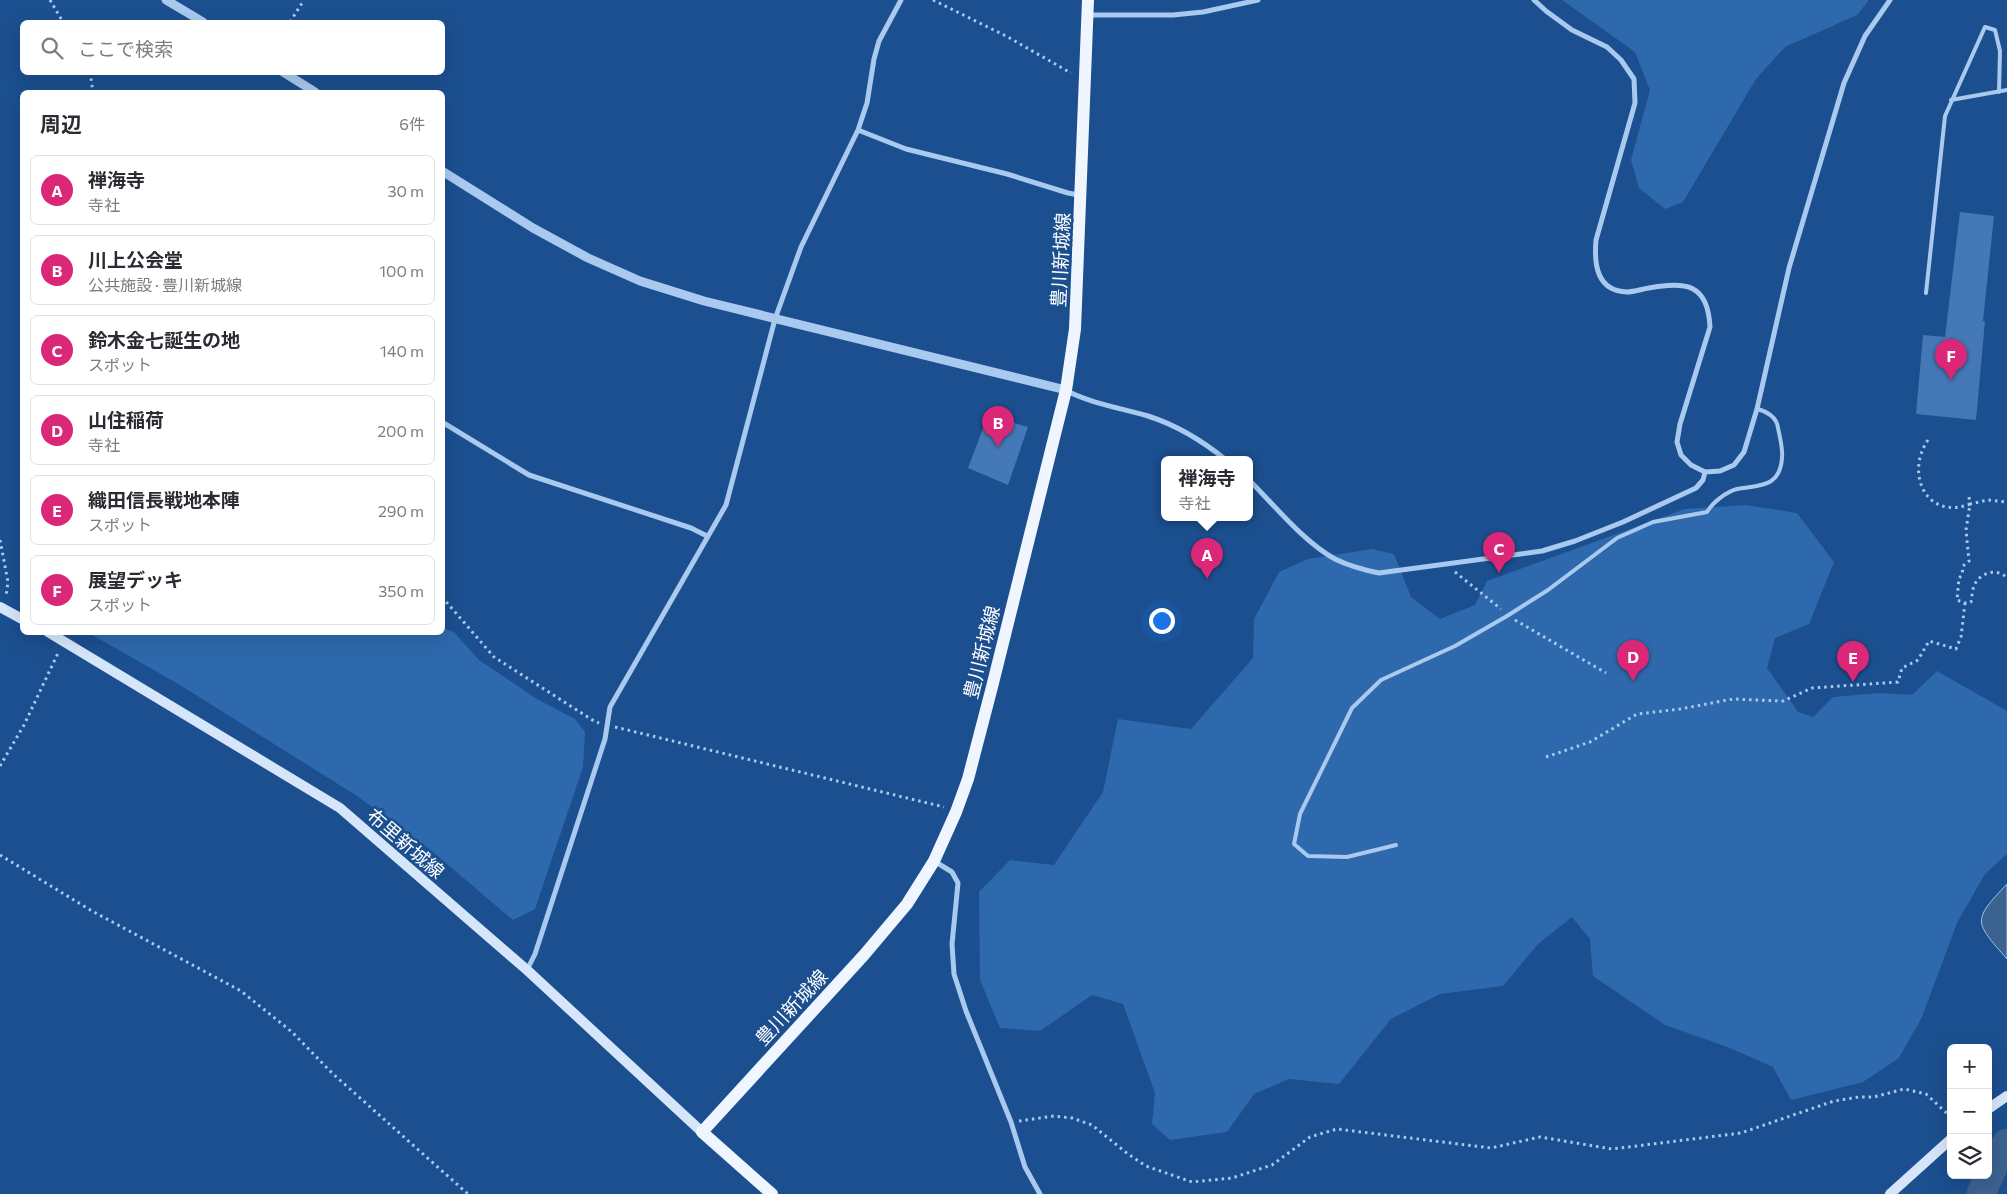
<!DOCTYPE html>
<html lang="ja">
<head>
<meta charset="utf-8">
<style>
	body { margin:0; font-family:Commissioner,"Noto Sans JP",sans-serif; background:#f2f2f3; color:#2b2b33 }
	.controls { position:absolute; right:15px; bottom:15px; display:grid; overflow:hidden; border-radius:8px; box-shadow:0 5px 20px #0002 }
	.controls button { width:45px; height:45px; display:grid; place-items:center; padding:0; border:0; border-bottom:1px solid #e1e1e2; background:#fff; color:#2b2b33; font:25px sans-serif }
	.you { position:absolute; left:1161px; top:620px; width:18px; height:18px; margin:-12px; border:4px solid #fff; border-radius:50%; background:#1a73e8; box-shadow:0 0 0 8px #1a73e833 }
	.badge { display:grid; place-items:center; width:32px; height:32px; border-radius:50%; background:#db2777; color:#fff; font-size:16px; font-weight:700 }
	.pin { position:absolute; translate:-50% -41px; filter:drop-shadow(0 1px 2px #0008) }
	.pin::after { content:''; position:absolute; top:26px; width:18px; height:15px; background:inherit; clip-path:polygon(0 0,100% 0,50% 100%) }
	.popup { position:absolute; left:1161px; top:456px; width:92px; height:65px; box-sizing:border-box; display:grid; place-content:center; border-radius:8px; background:#fff; filter:drop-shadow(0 1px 4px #0005); font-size:16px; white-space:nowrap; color:#7c7c81 }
	.popup b { font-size:19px; color:#2b2b33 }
	.popup::after { content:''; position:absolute; left:50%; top:100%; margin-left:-10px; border:10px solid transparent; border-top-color:#fff }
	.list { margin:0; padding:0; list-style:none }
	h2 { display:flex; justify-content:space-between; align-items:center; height:65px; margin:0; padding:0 20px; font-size:21px }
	h2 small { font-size:16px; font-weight:400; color:#7c7c81 }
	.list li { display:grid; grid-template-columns:32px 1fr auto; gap:15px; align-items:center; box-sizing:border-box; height:70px; margin:0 10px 10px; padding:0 10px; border:1px solid #e1e1e2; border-radius:8px }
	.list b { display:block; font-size:19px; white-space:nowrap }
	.list p { margin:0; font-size:16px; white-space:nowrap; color:#7c7c81 }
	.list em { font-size:16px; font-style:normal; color:#7c7c81 }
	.icon { flex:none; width:28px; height:28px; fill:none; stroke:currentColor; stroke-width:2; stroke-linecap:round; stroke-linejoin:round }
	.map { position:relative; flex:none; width:2007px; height:1194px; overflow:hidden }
	.search { position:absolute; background:#fff; box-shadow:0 5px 20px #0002; left:20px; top:20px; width:425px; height:55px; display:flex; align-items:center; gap:12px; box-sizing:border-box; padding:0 18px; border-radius:8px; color:#7c7c81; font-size:19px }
	.panel { position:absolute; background:#fff; box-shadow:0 5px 20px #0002; left:20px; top:90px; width:425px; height:545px; border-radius:8px }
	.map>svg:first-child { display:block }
	.green { fill:#2e69ad }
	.water { fill:#3c6290; stroke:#9cc4f0 }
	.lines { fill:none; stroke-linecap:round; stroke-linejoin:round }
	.river { stroke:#3c6290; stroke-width:29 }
	.building { fill:#4478b7 }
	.path { stroke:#a9c9ee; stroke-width:3; stroke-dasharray:2.5 4; stroke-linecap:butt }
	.service { stroke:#a9c9ee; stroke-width:4 }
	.minor { stroke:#a9c9ee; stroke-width:5 }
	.tertiary { stroke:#a9c9ee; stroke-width:9 }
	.secondary { stroke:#d6e6fa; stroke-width:10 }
	.primary { stroke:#f0f6ff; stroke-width:12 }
	.labels { text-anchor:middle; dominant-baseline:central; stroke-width:5; stroke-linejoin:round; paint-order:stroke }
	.street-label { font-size:19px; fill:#fff; stroke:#1b4f8f }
</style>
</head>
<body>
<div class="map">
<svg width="2007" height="1194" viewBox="0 0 2007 1194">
	<rect width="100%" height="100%" fill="#1b4f8f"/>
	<!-- green -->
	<path class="green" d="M 1562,0 L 1869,0 L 1857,15 L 1785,47 L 1756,79 L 1683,202 L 1665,209 L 1639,188 L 1631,160 L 1650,90 L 1635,52 Z
		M 1746,505 L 1797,513 L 1834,562 L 1809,624 L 1775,638 L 1767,668 L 1798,712 L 1813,717 L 1833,697 L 1880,693 L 1912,695 L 1937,671 L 2007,711 L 2007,854 L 1985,874 L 1957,923 L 1922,1017 L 1899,1058 L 1863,1082 L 1791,1100 L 1773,1067 L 1730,1048 L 1665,1025 L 1593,976 L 1590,939 L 1572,917 L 1538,944 L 1503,986 L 1440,994 L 1391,1019 L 1339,1084 L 1289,1079 L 1254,1094 L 1227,1132 L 1170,1140 L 1152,1124 L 1155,1093 L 1123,1004 L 1092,995 L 1040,1031 L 1000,1028 L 980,980 L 979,892 L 1010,860 L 1054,865 L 1103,792 L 1118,719 L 1191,729 L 1253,658 L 1254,619 L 1279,572 L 1308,559 L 1372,549 L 1394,554 L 1411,597 L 1440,619 L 1475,605 L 1487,581 L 1685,509 Z
		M 443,628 L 454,632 L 479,660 L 537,699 L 575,719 L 585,732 L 583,767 L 535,909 L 513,920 L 428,848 L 357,796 L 180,685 L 89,633 L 442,632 Z"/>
	<!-- water -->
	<path class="water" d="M 2007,884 L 2007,959 C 1974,921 1972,921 2007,884 Z"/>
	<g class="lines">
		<!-- river -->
		<path class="river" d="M 1981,1194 L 1998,1156 L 2007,1143"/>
	</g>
	<!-- building -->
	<path class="building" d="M 1960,212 L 1994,216 L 1983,321 L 1985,321 L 1976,420 L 1916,414 L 1923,335 L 1945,337 Z
		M 988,415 L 1028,427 L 1008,485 L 968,468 Z"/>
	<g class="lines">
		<!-- path -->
		<path class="path" d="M 50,0 L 63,22
			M 933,0 L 1006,36 L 1071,73
			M 290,22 L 304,0
			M 90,72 L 93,92
			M 1928,440 C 1905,473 1926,521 1970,504 L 1966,530 L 1969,561 L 1963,566 L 1962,575 L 1959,578 L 1957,600 L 1965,603 L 1971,602 C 1972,597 1972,591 1974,586 C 1979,573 1997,567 2007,578
			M 1969,497 L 1970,504 L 1988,500 L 2007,502
			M 0,540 L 8,582 L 6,596
			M 1455,572 L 1501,609
			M 442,597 L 494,657 L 594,721 L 599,723
			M 1515,620 L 1606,673
			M 615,727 L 944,807
			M 1546,757 L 1590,742 L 1637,714 L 1680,709 L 1733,699 L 1783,701 L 1812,688 L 1898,682 L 1902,668 L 1918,660 L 1929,641 L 1956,649 L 1961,637 L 1965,603
			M 0,766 L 24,725 L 59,651
			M 0,855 L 92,911 L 241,991 L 292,1032 L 332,1073 L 468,1194
			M 1019,1121 L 1054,1116 L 1072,1118 L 1092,1125 L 1128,1154 L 1146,1166 L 1192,1182 L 1232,1178 L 1272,1165 L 1310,1137 L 1337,1129 L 1491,1148 L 1540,1137 L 1612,1149 L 1741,1133 L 1834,1101 L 1859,1097 L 1874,1097 L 1904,1089 L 1926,1094 L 1951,1117"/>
		<!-- service -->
		<path class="service" d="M 1951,100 L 2007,90
			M 1926,293 L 1945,116 L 1985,27 L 1995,30 L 2000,51 L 1999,92
			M 1396,845 L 1347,857 L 1308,856 L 1294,844 L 1300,814 L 1352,708 L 1381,680 L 1455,646 L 1507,616 L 1548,590 L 1617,538 L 1653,522 L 1707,512 C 1713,502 1726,492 1737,489 C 1759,485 1780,488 1782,458 C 1783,449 1780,437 1778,428 C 1777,417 1766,411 1757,409"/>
		<!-- minor -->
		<path class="minor" d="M 1534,0 L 1546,11 L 1572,30 L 1607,47 L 1621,60 L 1634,79 L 1635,103 L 1596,240 C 1594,263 1596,291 1627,292 C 1634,292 1642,289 1649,288 C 1686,281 1708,284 1710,327 L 1680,424 L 1677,442 L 1681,455 L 1691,465 L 1705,472 L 1720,471 L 1734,465 L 1744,452 L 1757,409 L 1789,268 L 1844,83 L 1865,36 L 1890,0
			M 1087,15 L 1173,15 L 1203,12 L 1258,0
			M 858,130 L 867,103 L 874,59 L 879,41 L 901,0
			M 1067,391 C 1093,404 1121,408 1148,416 C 1176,425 1204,442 1226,460
			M 442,422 L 529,475 L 691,528 L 707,536
			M 1250,481 C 1274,505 1305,543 1335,559 C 1349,566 1364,570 1379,573 L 1542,551 L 1575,541 L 1623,522 L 1696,488 L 1703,480 L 1705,472
			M 934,861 L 952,872 L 958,883 L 952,944 L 954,974 L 966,1011 L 1011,1122 L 1025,1167 L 1040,1194
			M 527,970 L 535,954 L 605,739 L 610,707 L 726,505 L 775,319 L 801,247 L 858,130 L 906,149 L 1007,174 L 1068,193 L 1079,195"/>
		<!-- tertiary -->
		<path class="tertiary" d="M 166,0 L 203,22
			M 283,72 L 315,92
			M 442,171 L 533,228 L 588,258 L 640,281 L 704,301 L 1066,390"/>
		<!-- secondary -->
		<path class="secondary" d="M 0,607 L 22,619
			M 48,632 L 340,808 L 527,970 L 702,1132
			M 1988,1109 L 2007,1096
			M 1890,1194 L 1951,1139"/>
		<!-- primary -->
		<path class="primary" d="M 772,1194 L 702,1132 L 864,955 L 907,904 L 934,861 L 956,812 L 968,779 L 992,687 L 1066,390 L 1075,329 L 1088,0"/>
	</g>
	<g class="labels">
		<!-- street labels -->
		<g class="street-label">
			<text transform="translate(1060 260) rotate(-87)">豊川新城線</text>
			<text transform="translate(981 652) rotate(-76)">豊川新城線</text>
			<text transform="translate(406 843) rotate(41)">布里新城線</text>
			<text transform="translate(791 1007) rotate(-47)">豊川新城線</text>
		</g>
	</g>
</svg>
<div class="controls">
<button>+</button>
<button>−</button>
<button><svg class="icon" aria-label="layers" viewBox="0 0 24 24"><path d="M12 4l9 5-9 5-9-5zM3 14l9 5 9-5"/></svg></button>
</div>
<div class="you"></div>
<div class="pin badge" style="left:1207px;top:579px">A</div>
<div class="popup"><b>禅海寺</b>寺社</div>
<div class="pin badge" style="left:998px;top:447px">B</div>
<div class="pin badge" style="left:1499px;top:573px">C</div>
<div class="pin badge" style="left:1633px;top:681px">D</div>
<div class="pin badge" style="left:1853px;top:682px">E</div>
<div class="pin badge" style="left:1951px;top:380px">F</div>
<div class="search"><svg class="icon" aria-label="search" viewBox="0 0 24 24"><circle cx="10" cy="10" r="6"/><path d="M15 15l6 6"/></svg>ここで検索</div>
<section class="panel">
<h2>周辺<small>6件</small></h2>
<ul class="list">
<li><span class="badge">A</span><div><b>禅海寺</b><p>寺社</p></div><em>30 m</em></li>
<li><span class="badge">B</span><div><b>川上公会堂</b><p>公共施設 · 豊川新城線</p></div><em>100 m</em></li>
<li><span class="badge">C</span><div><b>鈴木金七誕生の地</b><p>スポット</p></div><em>140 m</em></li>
<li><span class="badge">D</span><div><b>山住稲荷</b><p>寺社</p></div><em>200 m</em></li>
<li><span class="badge">E</span><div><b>織田信長戦地本陣</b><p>スポット</p></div><em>290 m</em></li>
<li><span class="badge">F</span><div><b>展望デッキ</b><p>スポット</p></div><em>350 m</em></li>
</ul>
</section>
</div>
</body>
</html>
